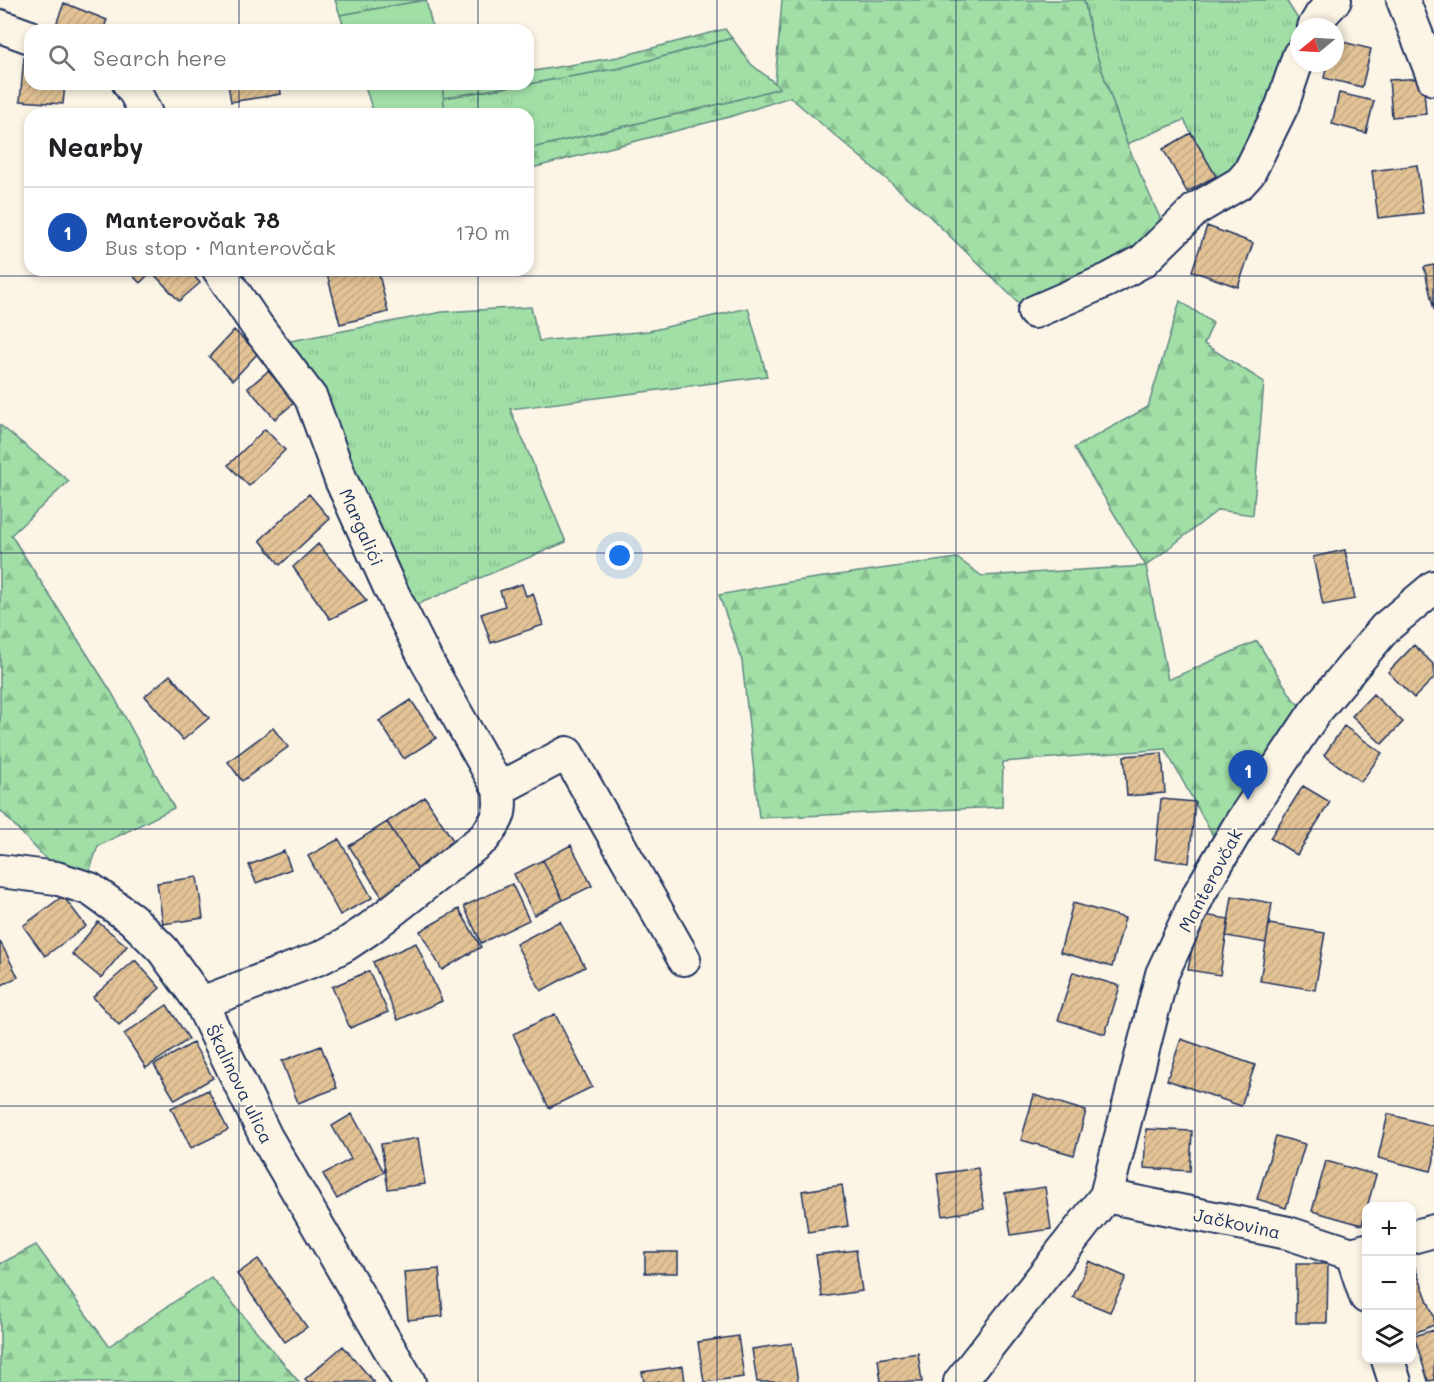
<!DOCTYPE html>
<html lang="en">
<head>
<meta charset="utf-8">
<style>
	body { margin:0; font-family:Mali,sans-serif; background:#f2f2f2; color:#202124 }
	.controls { position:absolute; right:18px; bottom:18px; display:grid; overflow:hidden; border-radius:12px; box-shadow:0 3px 9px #0003 }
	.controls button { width:54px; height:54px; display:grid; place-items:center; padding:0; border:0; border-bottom:2px solid #e0e0e0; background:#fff; color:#202124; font:30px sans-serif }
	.compass { position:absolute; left:1290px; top:18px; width:54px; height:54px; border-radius:50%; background:#fff; box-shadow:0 3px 9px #0003; rotate:252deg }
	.you { position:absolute; left:620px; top:556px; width:21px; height:21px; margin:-15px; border:4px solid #fff; border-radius:50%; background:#1a73e8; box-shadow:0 0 0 9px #1a73e833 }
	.badge { display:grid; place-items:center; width:39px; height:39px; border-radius:50%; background:#0f766e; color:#fff; font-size:20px; font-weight:700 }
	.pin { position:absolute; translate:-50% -50px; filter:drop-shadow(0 2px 3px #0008) }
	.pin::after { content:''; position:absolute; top:32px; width:21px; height:18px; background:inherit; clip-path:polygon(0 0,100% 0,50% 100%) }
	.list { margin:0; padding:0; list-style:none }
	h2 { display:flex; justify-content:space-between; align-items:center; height:78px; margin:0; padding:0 24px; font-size:26px }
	h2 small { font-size:20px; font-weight:400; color:#757577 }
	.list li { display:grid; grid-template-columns:39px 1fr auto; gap:18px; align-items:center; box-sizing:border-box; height:90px; padding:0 24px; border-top:2px solid #e0e0e0 }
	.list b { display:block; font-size:22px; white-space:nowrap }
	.list p { margin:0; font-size:20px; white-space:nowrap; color:#757577 }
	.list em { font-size:20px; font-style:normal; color:#757577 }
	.icon { flex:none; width:33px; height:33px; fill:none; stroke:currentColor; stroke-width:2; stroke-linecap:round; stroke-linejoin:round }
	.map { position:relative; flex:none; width:1434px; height:1382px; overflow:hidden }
	.search { position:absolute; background:#fff; box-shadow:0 3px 9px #0003; left:24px; top:24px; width:510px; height:66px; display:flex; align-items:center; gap:15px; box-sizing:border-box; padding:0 21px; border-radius:18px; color:#757577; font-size:22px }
	.panel { position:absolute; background:#fff; box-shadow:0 3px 9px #0003; left:24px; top:108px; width:510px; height:168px; border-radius:18px }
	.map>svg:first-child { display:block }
	.grass { fill:url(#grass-tufts); stroke:#5e8782; stroke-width:1.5 }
	.forest { fill:url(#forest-firs); stroke:#5e8782; stroke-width:1.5 }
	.garden { fill:#a1dfa7; stroke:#5e8782; stroke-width:1.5 }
	.building { fill:url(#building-hatch); stroke:#1b2f5e; stroke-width:1.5 }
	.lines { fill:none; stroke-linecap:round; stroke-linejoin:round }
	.minor-casing { stroke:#1b2f5e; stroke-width:36 }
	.minor { stroke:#fcf5e5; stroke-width:32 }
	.grid { fill:none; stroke:#1b2f5e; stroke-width:1.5; stroke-opacity:0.55 }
	.labels { text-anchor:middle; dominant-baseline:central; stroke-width:4.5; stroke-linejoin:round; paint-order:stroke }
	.street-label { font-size:18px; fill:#1b2f5e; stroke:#fcf5e5 }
</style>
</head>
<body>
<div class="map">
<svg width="1434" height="1382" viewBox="0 0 1434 1382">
	<defs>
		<pattern id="grass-tufts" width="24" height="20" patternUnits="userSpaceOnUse" patternTransform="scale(1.5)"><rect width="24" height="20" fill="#a1dfa7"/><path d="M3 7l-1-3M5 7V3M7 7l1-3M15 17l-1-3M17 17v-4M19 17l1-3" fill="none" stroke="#8ac092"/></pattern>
		<pattern id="forest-firs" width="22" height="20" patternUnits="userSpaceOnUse" patternTransform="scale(1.5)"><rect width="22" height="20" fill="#a1dfa7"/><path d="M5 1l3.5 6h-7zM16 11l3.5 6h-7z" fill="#8ac092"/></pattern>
		<pattern id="building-hatch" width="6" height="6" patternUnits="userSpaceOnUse" patternTransform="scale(1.5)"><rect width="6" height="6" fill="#e3c395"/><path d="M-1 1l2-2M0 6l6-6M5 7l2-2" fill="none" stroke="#c2a883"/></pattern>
	</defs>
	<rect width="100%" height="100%" fill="#fcf5e5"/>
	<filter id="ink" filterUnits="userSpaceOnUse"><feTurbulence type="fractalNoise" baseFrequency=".0167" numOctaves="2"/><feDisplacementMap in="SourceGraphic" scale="12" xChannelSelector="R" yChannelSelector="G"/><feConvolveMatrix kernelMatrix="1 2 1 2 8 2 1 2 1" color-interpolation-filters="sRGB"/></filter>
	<g filter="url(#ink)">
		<!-- grass -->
		<path class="grass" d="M 335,0 L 426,0 L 340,15 Z
			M 1084,0 L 1286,0 L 1303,27 L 1299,27 L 1299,34 L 1290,47 L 1259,138 L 1219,184 L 1184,120 L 1127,144 L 1093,44 Z
			M 732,38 L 751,64 L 781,88 L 729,102 L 528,149 L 528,114 L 445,114 L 443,98 L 620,68 Z
			M 531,307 L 539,341 L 649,331 L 748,308 L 767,376 L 510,409 L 566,542 L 411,607 L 285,342 L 442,312 Z"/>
		<!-- forest -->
		<path class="forest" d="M 782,0 L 1084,0 L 1093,44 L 1127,144 L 1165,229 L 1143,254 L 1024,308 L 926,213 L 790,97 L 729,117 L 528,169 L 528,149 L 729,102 L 780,88 L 775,83 Z
			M 725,29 L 732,38 L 620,68 L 528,84 L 528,72 L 618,57 Z
			M 459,84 L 525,84 L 443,98 L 442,87 Z
			M 1180,301 L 1213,323 L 1204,344 L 1264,382 L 1253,515 L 1218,510 L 1146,566 L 1168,680 L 1257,641 L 1293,699 L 1317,722 L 1228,863 L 1165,749 L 1003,762 L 1002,807 L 759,818 L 742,661 L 719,595 L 789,582 L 957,558 L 982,576 L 1146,566 L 1074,448 L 1148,407 Z
			M 0,425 L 69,481 L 11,535 L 112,693 L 174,808 L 98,846 L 88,875 L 48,861 L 0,810 Z
			M 36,1245 L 109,1346 L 211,1277 L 299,1382 L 0,1382 L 0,1264 Z"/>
		<!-- garden -->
		<path class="garden" d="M 426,0 L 433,30 L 345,30 L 340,15 Z
			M 364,84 L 442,84 L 445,114 L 374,114 Z"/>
		<!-- building -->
		<path class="building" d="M 64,3 L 107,20 L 103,30 L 54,30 Z
			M 1335,40 L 1371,49 L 1362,87 L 1324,78 L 1327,63 L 1335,63 Z
			M 24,57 L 30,58 L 30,84 L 65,84 L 63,104 L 20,101 Z
			M 1423,78 L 1426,114 L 1392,117 L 1389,80 Z
			M 228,84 L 280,84 L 281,94 L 231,102 Z
			M 1339,93 L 1374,101 L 1366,133 L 1332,124 Z
			M 1191,133 L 1216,176 L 1187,192 L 1163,149 Z
			M 1417,165 L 1423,213 L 1378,218 L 1372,171 Z
			M 1207,226 L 1253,243 L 1238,287 L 1192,271 Z
			M 1434,265 L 1434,310 L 1424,267 Z
			M 127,270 L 153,270 L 140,283 Z
			M 159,270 L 189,270 L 200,283 L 179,301 L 154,274 Z
			M 326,270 L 378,270 L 388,312 L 340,324 Z
			M 234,330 L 258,353 L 233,380 L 209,357 Z
			M 268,371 L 295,402 L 275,419 L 248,388 Z
			M 265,429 L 285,450 L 249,486 L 228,465 Z
			M 309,494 L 330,519 L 280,565 L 260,540 Z
			M 318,544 L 367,601 L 330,619 L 293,567 Z
			M 1345,550 L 1355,599 L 1323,605 L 1313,557 Z
			M 522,584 L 526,596 L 533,593 L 543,625 L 491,643 L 481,614 L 505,606 L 500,591 Z
			M 1414,645 L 1434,665 L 1434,678 L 1414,698 L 1388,672 Z
			M 170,675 L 209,718 L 183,740 L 145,696 Z
			M 1373,694 L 1403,722 L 1382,744 L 1352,716 Z
			M 411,700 L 436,738 L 404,759 L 379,721 Z
			M 1344,726 L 1382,753 L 1361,782 L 1324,755 Z
			M 273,728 L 288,747 L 242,781 L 228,762 Z
			M 1162,753 L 1165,793 L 1127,796 L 1124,756 Z
			M 1303,786 L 1330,802 L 1297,855 L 1270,838 Z
			M 425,797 L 458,848 L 420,873 L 387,822 Z
			M 1161,799 L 1195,802 L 1189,863 L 1155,859 Z
			M 387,822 L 420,873 L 382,897 L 349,846 Z
			M 339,839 L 372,898 L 340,915 L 308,856 Z
			M 571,845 L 592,886 L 563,900 L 543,860 Z
			M 284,851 L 291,869 L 256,883 L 249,865 Z
			M 543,860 L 563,900 L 534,915 L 514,874 Z
			M 197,877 L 203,918 L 163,924 L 157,883 Z
			M 512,884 L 529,920 L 481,943 L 464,906 Z
			M 63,896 L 86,926 L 45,956 L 23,926 Z
			M 1232,896 L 1272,903 L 1266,943 L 1226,936 Z
			M 1073,903 L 1125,918 L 1112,967 L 1060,952 Z
			M 459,909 L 481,947 L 442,970 L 420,931 Z
			M 1198,914 L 1229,919 L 1220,975 L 1188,970 Z
			M 560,921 L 585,967 L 541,991 L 516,944 Z
			M 98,922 L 127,946 L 101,978 L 72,954 Z
			M 1269,924 L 1325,933 L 1315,990 L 1260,981 Z
			M 0,941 L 18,977 L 0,986 Z
			M 416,943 L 442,1001 L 398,1020 L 373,962 Z
			M 135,960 L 160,988 L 119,1025 L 93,997 Z
			M 369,971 L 388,1012 L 350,1028 L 332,987 Z
			M 1073,972 L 1120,986 L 1105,1034 L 1058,1020 Z
			M 167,1005 L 189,1039 L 146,1068 L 124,1034 Z
			M 555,1014 L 592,1087 L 549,1108 L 513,1034 Z
			M 1181,1039 L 1255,1065 L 1241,1106 L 1167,1080 Z
			M 193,1043 L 213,1078 L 175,1100 L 154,1065 Z
			M 321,1046 L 337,1088 L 298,1103 L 282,1061 Z
			M 208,1090 L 228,1130 L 191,1148 L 171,1108 Z
			M 1034,1095 L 1086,1111 L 1074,1155 L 1021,1140 Z
			M 352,1114 L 384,1172 L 337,1199 L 323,1174 L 351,1159 L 332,1126 Z
			M 1388,1114 L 1434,1126 L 1434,1160 L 1431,1171 L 1378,1158 Z
			M 1146,1129 L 1192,1131 L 1190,1171 L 1144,1168 Z
			M 1276,1136 L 1305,1144 L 1286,1208 L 1257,1199 Z
			M 418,1138 L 425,1184 L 388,1189 L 381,1144 Z
			M 1326,1161 L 1376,1175 L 1362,1225 L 1312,1211 Z
			M 978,1168 L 984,1209 L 943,1216 L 937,1174 Z
			M 842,1185 L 848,1226 L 808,1232 L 802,1191 Z
			M 1045,1187 L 1051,1229 L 1011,1235 L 1005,1193 Z
			M 856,1250 L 862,1291 L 822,1297 L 816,1255 Z
			M 645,1252 L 678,1252 L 678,1273 L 645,1273 Z
			M 258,1259 L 307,1327 L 285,1342 L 237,1274 Z
			M 1412,1260 L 1434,1317 L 1434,1325 L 1412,1334 Z
			M 1089,1261 L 1126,1277 L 1110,1312 L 1073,1297 Z
			M 1296,1264 L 1328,1264 L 1327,1323 L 1296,1323 Z
			M 439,1269 L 443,1316 L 408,1320 L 404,1272 Z
			M 1434,1330 L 1434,1380 L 1428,1381 L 1414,1336 Z
			M 738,1336 L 744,1377 L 704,1382 L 698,1342 Z
			M 792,1343 L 798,1382 L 757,1382 L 752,1349 Z
			M 343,1346 L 374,1382 L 308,1382 L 305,1379 Z
			M 918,1353 L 922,1382 L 881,1382 L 878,1359 Z
			M 683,1366 L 685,1382 L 644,1382 L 642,1372 Z"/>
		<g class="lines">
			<defs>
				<path id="minor" d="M 1403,0 L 1434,79
					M 0,26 L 30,37
					M 1314,27 L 1321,15 L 1335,0
					M 129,84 L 136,94 L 146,114
					M 1034,312 L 1108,280 L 1143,261 L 1196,209 L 1240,183 L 1249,173 L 1282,106 L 1299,55
					M 499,789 L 567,753 L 684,959
					M 0,871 L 56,878 L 90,889 L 132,919 L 163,950 L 201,1003 L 266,1137 L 409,1382
					M 201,1003 L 320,958 L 345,945 L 369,929 L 484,838 C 499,819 502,813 499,789 L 426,660 L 389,586 L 341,480 L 311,398 L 257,326 L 219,270
					M 1106,1196 L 1288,1233 L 1352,1254 L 1366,1250
					M 1412,1237 L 1434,1231
					M 1352,1254 L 1366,1297
					M 1388,1360 L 1395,1382
					M 960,1382 L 1106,1196 L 1162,974 L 1200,892 L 1240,824 L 1315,712 L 1385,628 L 1434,587"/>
			</defs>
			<!-- minor casing -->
			<use href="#minor" class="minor-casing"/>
			<!-- minor -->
			<use href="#minor" class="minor"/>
		</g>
	</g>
	<!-- grid -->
	<path class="grid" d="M 239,0 L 239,30M 478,0 L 478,30M 717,0 L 717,1382M 956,0 L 956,1382M 1195,0 L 1195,1382M 239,84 L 239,114M 478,84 L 478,114M 239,270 L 239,1382M 478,270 L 478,1382M 0,276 L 1434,276M 0,553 L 1434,553M 0,829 L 1434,829M 0,1106 L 1434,1106"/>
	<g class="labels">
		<!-- street labels -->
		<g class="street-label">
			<text transform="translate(362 527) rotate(66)">Margalići</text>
			<text transform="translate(1210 880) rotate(-62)">Manterovčak</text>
			<text transform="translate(240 1084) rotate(64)">Škalinova ulica</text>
			<text transform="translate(1237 1223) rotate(12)">Jačkovina</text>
		</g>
	</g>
</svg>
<div class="controls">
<button>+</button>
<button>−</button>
<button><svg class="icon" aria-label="layers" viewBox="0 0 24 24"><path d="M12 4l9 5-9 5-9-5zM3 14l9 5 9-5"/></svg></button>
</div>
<svg class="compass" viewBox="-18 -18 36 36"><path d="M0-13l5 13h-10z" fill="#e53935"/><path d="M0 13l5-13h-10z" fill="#757577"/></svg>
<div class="you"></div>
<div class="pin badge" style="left:1248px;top:800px;background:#1a4fb4">1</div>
<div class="search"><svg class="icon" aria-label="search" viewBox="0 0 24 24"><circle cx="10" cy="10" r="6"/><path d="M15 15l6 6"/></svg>Search here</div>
<section class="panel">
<h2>Nearby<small></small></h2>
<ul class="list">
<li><span class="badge" style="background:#1a4fb4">1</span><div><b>Manterovčak 78</b><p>Bus stop · Manterovčak</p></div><em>170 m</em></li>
</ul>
</section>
</div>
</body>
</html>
